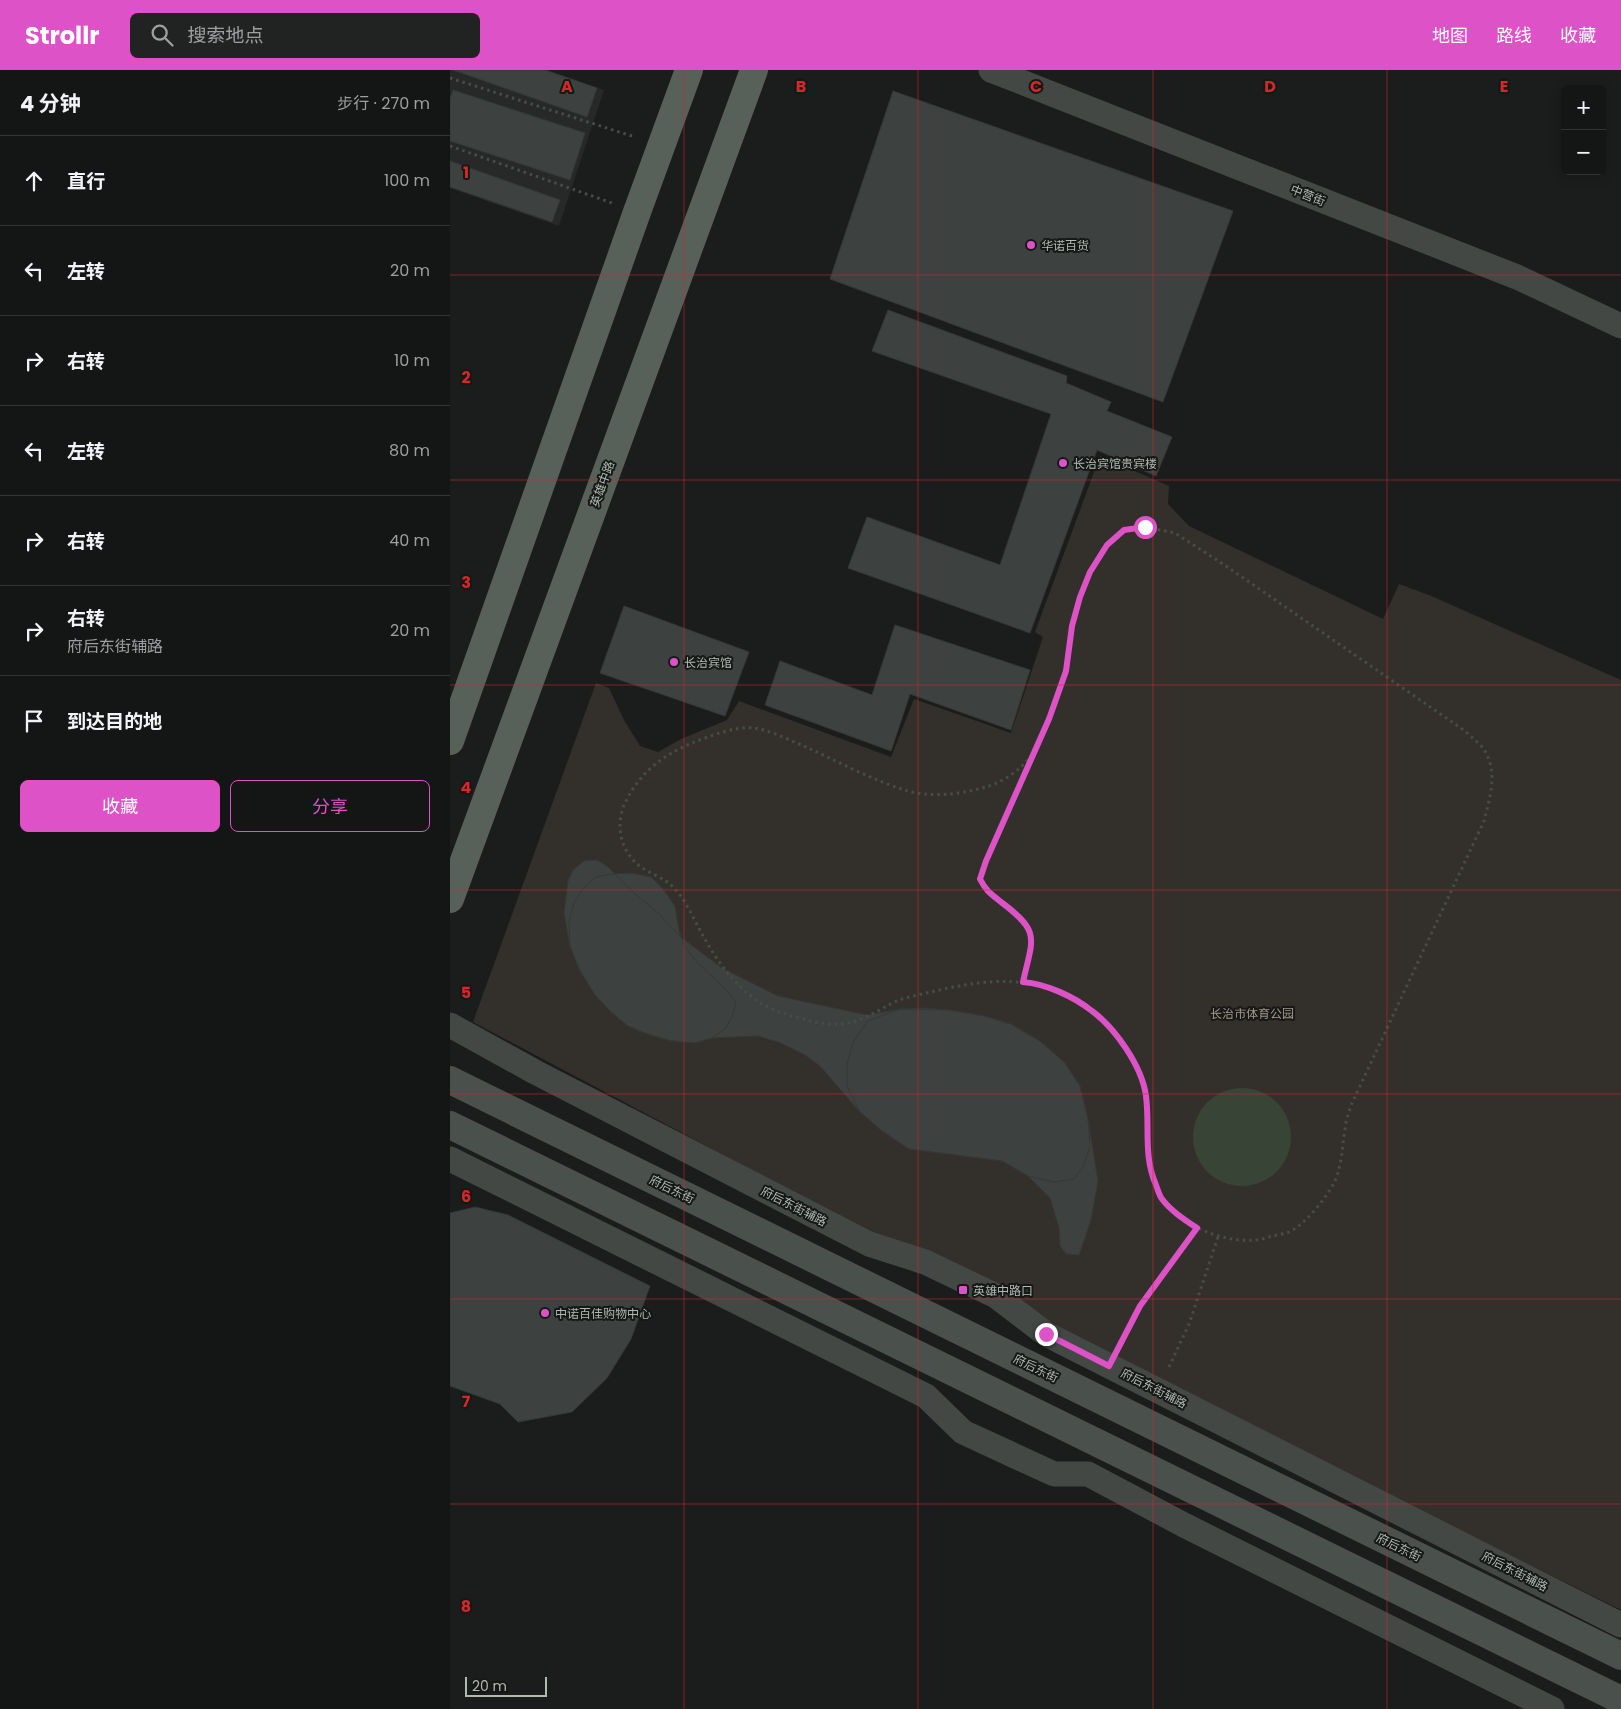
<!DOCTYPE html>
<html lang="zh">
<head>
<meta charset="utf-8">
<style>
	body { margin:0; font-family:Poppins,"Noto Sans SC",sans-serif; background:#212222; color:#f1f3f6 }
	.controls { position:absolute; right:15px; top:15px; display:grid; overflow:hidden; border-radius:8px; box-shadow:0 2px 12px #0003 }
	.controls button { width:45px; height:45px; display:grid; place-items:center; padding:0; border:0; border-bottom:1px solid #333434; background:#141515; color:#f1f3f6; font:25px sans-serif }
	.scale { position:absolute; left:15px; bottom:12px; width:82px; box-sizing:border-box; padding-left:5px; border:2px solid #afbab1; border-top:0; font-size:14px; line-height:18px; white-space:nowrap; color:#afbab1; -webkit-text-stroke:4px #161817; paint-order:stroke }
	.stop { position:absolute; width:15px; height:15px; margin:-11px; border:4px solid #de52c8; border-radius:50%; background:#fff }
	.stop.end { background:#de52c8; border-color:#fff; box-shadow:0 1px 5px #0008 }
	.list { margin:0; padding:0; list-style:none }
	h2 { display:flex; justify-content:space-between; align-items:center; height:65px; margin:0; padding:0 20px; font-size:21px }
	h2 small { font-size:16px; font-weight:400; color:#9d9fa0 }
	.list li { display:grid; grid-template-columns:32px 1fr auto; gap:15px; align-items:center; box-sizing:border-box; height:90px; padding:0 20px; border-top:1px solid #333434 }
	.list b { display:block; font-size:19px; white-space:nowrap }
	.list p { margin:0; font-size:16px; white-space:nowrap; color:#9d9fa0 }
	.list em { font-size:16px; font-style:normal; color:#9d9fa0 }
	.actions { display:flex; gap:10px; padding:15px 20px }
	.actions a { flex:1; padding:11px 0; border:1px solid #de52c8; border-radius:8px; text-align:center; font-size:18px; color:#de52c8 }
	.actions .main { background:#de52c8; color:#fff }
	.icon { flex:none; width:28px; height:28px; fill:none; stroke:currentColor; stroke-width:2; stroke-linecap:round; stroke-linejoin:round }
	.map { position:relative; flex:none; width:1171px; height:1639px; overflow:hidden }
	header { display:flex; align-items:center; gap:30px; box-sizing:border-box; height:70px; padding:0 25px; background:#de52c8; color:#fff }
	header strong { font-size:24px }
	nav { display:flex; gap:28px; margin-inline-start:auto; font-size:18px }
	.search { width:350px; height:45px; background:#212222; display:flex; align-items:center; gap:12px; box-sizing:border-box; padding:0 18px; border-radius:8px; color:#9d9fa0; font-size:19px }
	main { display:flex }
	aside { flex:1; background:#141515 }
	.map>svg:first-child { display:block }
	.built { fill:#272928 }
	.green { fill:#33302b }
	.water { fill:#374436 }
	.building { fill:#3d413f; stroke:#353837 }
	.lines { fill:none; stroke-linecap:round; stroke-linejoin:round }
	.path { stroke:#464d47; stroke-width:3; stroke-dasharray:2.5 4; stroke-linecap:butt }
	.street { stroke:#434845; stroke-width:25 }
	.secondary { stroke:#4a514c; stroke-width:28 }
	.primary { stroke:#58605a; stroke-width:28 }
	.route { stroke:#de52c8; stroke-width:6 }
	.grid { fill:none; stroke:#d62828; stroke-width:1; stroke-opacity:0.55 }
	.poi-dot { fill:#de52c8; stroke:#161817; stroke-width:2 }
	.labels { text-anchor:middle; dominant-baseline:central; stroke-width:4; stroke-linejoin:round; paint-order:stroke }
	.street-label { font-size:12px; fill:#afbab1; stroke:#161817 }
	.poi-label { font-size:12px; fill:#afbab1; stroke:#161817; text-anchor:start }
	.park-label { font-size:12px; fill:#a39788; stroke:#161817 }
	.grid-label { font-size:16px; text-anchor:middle; font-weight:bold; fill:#d62828; stroke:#161817; stroke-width:4; stroke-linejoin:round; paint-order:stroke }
</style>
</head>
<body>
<header>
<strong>Strollr</strong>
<div class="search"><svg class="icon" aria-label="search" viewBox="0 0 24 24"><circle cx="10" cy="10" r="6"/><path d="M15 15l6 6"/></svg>搜索地点</div>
<nav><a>地图</a><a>路线</a><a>收藏</a></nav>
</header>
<main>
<aside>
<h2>4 分钟<small>步行 · 270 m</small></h2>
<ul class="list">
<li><svg class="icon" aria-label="ahead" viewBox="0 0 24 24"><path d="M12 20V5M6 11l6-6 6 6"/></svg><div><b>直行</b></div><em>100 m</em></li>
<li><svg class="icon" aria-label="left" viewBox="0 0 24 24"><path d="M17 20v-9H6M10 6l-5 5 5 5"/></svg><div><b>左转</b></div><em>20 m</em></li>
<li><svg class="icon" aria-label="right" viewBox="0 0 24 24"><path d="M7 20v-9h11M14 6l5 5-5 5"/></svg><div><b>右转</b></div><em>10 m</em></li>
<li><svg class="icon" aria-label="left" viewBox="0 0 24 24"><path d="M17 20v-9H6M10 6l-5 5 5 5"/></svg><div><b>左转</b></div><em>80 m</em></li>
<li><svg class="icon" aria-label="right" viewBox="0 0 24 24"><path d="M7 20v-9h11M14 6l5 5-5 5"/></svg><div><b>右转</b></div><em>40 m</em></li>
<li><svg class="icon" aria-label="right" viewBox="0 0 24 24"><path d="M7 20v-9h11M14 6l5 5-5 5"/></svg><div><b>右转</b><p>府后东街辅路</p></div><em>20 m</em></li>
<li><svg class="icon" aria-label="arrive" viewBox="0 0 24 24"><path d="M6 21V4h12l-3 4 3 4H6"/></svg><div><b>到达目的地</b></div></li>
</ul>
<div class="actions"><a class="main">收藏</a><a>分享</a></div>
</aside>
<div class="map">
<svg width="1171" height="1639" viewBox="0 0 1171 1639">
	<rect width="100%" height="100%" fill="#1b1c1c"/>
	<!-- built -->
	<path class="built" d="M 0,0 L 96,0 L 154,20 L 109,156 L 0,118 Z"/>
	<!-- green -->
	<path class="green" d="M 650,386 L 719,416 L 718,434 L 739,456 L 933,549 L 949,514 L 979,525 L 1171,610 L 1171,1540 L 626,1270 L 447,1177 L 23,952 L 146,613 L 159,618 L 174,650 L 190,676 L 208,682 L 231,669 L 277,650 L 289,631 L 441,687 L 464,629 L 561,663 L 593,567 L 585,562 Z"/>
	<!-- water -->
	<path class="water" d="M743 1067a49 49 0 1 1 98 0a49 49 0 1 1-98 0Z"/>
	<!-- building -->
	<path class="building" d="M 3,0 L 95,0 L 147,18 L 137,47 Z
		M 3,20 L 135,63 L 120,110 L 0,71 L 0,29 Z
		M 443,21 L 783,141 L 713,332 L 380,209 Z
		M 0,91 L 110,130 L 102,152 L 0,117 Z
		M 438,240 L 617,306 L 616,313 L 661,332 L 657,341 L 722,367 L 706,406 L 647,380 L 580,563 L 398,498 L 417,447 L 550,495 L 601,344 L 422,281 Z
		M 174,536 L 299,582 L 275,646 L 150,603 Z
		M 445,555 L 580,600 L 561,660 L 460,624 L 441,681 L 315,635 L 330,591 L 422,625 Z
		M 147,790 L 158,797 L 181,820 L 208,843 L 232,868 L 272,898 L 328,926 L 417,945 L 450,939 L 499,940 L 535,946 L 561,954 L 590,971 L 615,993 L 630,1016 L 638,1049 L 648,1111 L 641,1150 L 629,1185 L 616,1184 L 610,1176 L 609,1158 L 600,1128 L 578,1106 L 552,1091 L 459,1079 L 432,1061 L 409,1041 L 370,996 L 355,985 L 331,973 L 308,966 L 262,968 L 245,973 L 222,971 L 200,965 L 178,956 L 162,943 L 145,925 L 129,899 L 120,876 L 114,843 L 118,811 L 123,800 L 134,791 Z
		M 181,803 L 201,807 L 213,819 L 225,836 L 229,861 L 235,877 L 246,891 L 278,922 L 286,933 L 282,947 L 275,959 L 262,968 L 245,973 L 222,971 L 200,965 L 178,956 L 162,943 L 145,925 L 129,899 L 120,876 L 119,851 L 124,833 L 133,818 L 146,807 L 160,804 Z
		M 473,938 L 499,940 L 535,946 L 561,954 L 590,971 L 615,993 L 630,1016 L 638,1049 L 640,1077 L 633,1097 L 624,1109 L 604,1112 L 578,1106 L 552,1091 L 459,1079 L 432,1061 L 409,1041 L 397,1016 L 397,994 L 403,972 L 418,951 L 450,939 Z
		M 25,1137 L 58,1145 L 200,1216 L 181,1269 L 157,1308 L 122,1342 L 68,1352 L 50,1334 L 0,1316 L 0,1143 Z"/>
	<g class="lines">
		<!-- path -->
		<path class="path" d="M 0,8 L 185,67
			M 0,76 L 162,133
			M 695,457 L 725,463 L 776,496 L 1015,661 C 1021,667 1031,674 1035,681 C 1048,704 1040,727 1034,751 L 902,1033 C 899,1041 896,1050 895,1059 C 892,1078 892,1096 884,1113 C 876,1128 856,1153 841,1161 C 836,1164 829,1164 823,1166 C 818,1167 812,1170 806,1170 C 772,1173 728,1155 710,1125 C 694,1096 699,1075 697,1044 C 696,992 659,944 611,923 C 570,905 528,911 485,921 C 473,924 461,926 449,930 C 433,937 417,949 399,953 C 379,959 328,944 311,933 C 285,917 267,891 252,864 C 242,846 233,823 216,811 C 206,805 193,800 185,792 C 169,776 166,752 175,733 C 189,703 213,685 242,673 C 260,666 285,656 304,658 C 320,660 341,671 356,677 C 389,692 424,711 458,721 C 483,728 514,724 539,716 C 555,711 574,697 583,683 C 595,666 612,618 616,598 C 621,573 623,549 631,525 C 636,510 642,498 651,484 C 657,475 666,464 677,460 C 683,458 689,458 695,457 Z
			M 573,912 C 583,867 591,862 551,832 C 541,824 536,821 530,809 L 536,791 L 583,687
			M 670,1274 L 689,1236 L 747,1158
			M 719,1297 L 739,1254 L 768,1167"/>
		<!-- street -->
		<path class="street" d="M 541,0 L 1067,207 L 1171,256
			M 0,955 L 85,1002 L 419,1174 L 475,1192 L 546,1226 L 596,1264 L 1171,1555
			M 0,1089 L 476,1326 L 513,1362 L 604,1404 L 638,1404 L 734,1455 L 1102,1639"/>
		<!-- secondary -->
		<path class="secondary" d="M 0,1010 L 1171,1586
			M 0,1055 L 1171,1630"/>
		<!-- primary -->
		<path class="primary" d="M 0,671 L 187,142 L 239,0
			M 0,829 L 304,0"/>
	</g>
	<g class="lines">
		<!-- route -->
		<path class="route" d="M 596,1264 L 659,1296 L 690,1236 L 747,1158 C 735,1150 721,1141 712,1129 C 709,1125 708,1120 706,1115 C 693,1086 700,1056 696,1026 C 692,996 665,958 642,941 C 623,926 596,914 573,912 C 583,867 591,862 551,832 C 541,824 536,821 530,809 L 536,791 L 599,649 L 616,601 L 622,556 L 630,527 L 640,502 L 657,475 L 674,460 L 695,457"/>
	</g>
	<!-- grid -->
	<path class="grid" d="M 234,0 L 234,1639M 468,0 L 468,1639M 703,0 L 703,1639M 937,0 L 937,1639M 0,205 L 1171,205M 0,410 L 1171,410M 0,615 L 1171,615M 0,820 L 1171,820M 0,1024 L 1171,1024M 0,1229 L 1171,1229M 0,1434 L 1171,1434"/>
	<!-- markers -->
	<g class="poi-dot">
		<circle cx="581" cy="175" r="5"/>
		<circle cx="613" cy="393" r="5"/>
		<circle cx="224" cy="592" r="5"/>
		<rect x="508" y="1215" width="10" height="10" rx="2.5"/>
		<circle cx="95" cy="1243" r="5"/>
	</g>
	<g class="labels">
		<!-- street labels -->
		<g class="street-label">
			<text transform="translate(858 125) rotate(22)">中营街</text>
			<text transform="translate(152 414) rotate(-70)">英雄中路</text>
			<text transform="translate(222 1119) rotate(26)">府后东街</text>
			<text transform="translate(344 1136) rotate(27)">府后东街辅路</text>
			<text transform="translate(586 1298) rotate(26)">府后东街</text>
			<text transform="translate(704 1318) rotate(27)">府后东街辅路</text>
			<text transform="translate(949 1477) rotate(26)">府后东街</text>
			<text transform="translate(1065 1501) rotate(27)">府后东街辅路</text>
		</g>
		<!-- poi labels -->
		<g class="poi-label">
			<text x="591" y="175">华诺百货</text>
			<text x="623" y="393">长治宾馆贵宾楼</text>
			<text x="234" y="592">长治宾馆</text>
			<text x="523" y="1220">英雄中路口</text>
			<text x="105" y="1243">中诺百佳购物中心</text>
		</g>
		<!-- park labels -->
		<g class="park-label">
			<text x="802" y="943">长治市体育公园</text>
		</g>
	</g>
	<g class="grid-label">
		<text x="117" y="22">A</text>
		<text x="351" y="22">B</text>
		<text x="586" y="22">C</text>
		<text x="820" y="22">D</text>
		<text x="1054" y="22">E</text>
		<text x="16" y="108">1</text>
		<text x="16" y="313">2</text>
		<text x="16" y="518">3</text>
		<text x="16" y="723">4</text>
		<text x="16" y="928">5</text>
		<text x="16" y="1132">6</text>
		<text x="16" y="1337">7</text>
		<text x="16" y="1542">8</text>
	</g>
</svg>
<div class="controls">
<button>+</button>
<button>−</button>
</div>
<div class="scale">20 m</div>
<div class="stop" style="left:695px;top:457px"></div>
<div class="stop end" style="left:596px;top:1264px"></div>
</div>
</main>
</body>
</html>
